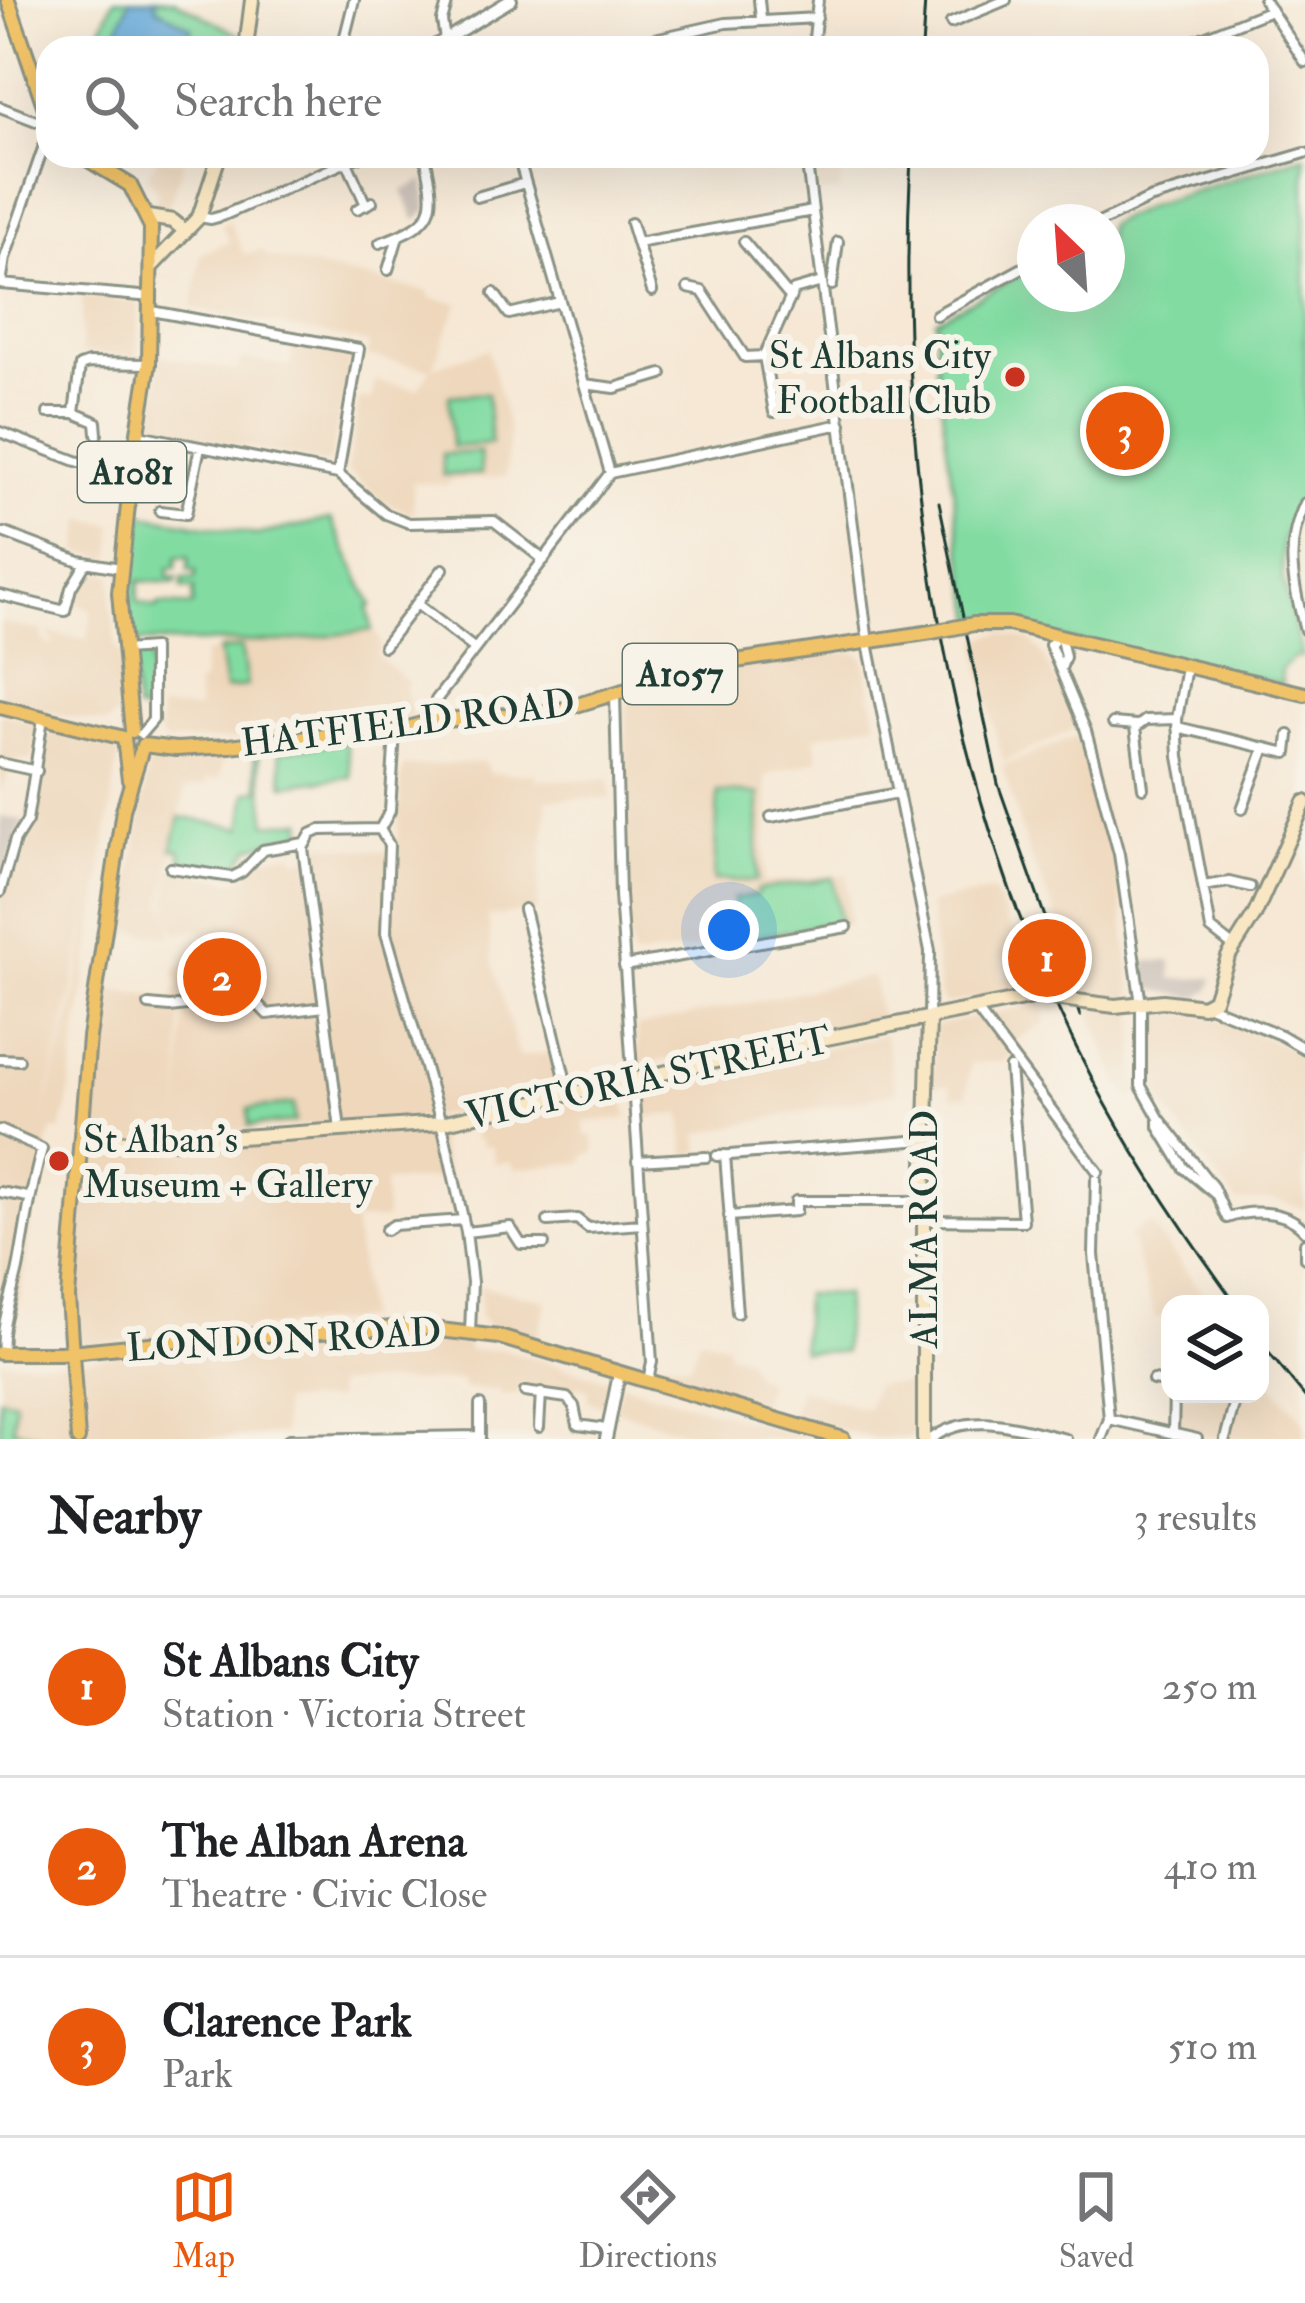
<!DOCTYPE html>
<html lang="en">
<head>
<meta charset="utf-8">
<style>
	body { margin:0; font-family:"IM FELL Double Pica",serif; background:#f2f2f2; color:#202124 }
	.controls { position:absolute; right:36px; bottom:36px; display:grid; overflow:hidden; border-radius:24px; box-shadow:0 12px 48px #0002 }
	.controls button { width:108px; height:108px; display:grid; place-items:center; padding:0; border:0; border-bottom:3px solid #e0e0e0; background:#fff; color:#202124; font:60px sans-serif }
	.compass { position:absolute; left:1017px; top:204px; width:108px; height:108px; border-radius:50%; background:#fff; box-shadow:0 12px 48px #0002; rotate:335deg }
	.you { position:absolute; left:729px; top:930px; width:42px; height:42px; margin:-30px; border:9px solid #fff; border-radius:50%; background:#1a73e8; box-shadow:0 0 0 18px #1a73e833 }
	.badge { display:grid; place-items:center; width:78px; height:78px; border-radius:50%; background:#ea580c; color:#fff; font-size:39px; font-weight:700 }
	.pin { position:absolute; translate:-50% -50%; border:6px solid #fff; box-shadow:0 3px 12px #0006 }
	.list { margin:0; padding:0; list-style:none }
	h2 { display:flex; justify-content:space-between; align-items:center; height:156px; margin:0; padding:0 48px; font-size:51px }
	h2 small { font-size:39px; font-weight:400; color:#757577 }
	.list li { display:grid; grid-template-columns:78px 1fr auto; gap:36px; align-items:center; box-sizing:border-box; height:180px; padding:0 48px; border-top:3px solid #e0e0e0 }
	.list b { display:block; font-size:45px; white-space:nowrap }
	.list p { margin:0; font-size:39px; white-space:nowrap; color:#757577 }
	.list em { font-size:39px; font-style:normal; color:#757577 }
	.icon { flex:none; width:66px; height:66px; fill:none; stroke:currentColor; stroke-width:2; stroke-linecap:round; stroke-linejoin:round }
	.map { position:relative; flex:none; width:1305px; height:1439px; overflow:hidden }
	.search { position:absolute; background:#fff; box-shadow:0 12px 48px #0002; left:36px; right:36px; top:36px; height:132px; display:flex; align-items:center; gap:30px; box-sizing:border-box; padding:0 42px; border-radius:36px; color:#757577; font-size:45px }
	.sheet { height:696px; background:#fff }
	nav { display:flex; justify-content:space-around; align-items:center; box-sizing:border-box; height:168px; border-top:3px solid #e0e0e0; background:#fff; font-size:33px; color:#757577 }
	nav a { display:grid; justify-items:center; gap:6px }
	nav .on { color:#ea580c }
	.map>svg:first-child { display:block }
	.built { fill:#eed7bb; fill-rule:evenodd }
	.industrial { fill:#ccc2b9 }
	.green { fill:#82dca2; stroke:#508c6b; stroke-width:3; fill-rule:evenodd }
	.water { fill:#66abdc; stroke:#427488; stroke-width:3 }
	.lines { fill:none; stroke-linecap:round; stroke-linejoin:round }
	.minor-casing { stroke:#8a9284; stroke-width:14 }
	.tertiary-casing { stroke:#8a9284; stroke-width:16 }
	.secondary-casing { stroke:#8a9284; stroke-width:18 }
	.primary-casing { stroke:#8a9284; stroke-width:18 }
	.minor { stroke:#fff; stroke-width:8 }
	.tertiary { stroke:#fff; stroke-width:10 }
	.secondary { stroke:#f9e7c3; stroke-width:12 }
	.primary { stroke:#f1c369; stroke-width:12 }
	.rail { stroke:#1f3d34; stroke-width:3 }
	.secondary-bridge-casing { stroke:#8a9284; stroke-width:18; stroke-linecap:butt }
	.primary-bridge-casing { stroke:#8a9284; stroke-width:18; stroke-linecap:butt }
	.secondary-bridge { stroke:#f9e7c3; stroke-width:12 }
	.primary-bridge { stroke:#f1c369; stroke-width:12 }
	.poi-dot { fill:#c8321e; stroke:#f7f3e8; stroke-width:4.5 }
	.labels { text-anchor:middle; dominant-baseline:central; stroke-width:12; stroke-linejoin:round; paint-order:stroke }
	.shield { fill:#f7f3e8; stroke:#60746a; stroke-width:3 }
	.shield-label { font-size:36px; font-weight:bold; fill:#1f3d34 }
	.poi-label { font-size:39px; fill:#1f3d34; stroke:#f7f3e8; text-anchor:end }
	.street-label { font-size:39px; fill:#1f3d34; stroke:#f7f3e8 }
</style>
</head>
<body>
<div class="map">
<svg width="1305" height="1439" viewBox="0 0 1305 1439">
	<rect width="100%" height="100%" fill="#f7f3e8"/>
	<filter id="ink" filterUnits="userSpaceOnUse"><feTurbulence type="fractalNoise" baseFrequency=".00833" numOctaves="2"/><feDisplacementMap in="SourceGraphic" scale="24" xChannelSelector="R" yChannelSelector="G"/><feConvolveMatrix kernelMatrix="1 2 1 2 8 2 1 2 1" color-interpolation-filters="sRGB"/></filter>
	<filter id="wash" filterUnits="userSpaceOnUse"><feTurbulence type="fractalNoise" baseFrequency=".004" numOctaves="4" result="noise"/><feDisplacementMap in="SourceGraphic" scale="48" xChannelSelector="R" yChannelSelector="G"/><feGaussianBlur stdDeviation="2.7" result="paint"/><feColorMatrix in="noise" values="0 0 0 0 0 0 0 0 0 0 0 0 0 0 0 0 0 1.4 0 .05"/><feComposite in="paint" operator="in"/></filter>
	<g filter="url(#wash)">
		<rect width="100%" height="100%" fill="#f6e8d5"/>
		<!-- built -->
		<path class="built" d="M 159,156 L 184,161 L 167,211 L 155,207 L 157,191 L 146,176 Z
			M 812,156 L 837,156 L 831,168 L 841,169 L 840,192 L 816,194 Z
			M 229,221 L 244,254 L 263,250 L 266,256 L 429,292 L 429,298 L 458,303 L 433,367 L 488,349 L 509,432 L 506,477 L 453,480 L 446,485 L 413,482 L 413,515 L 380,500 L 347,470 L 360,398 L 371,400 L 375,381 L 418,389 L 431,369 L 367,356 L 369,343 L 192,308 L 201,254 L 230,242 L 221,224 Z
			M 82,296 L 139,303 L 137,357 L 81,353 Z
			M 294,344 L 352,357 L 329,464 L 152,427 L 161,356 L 237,372 L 241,358 L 290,367 Z
			M 82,519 L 114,524 L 111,558 L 79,552 Z
			M 87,569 L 113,575 L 111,606 L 116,650 L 121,650 L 121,687 L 116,716 L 107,724 L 0,702 L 0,622 L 42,631 L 44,643 L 56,646 L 47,632 L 88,639 L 91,610 L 77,604 L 80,576 Z
			M 372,630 L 380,638 L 381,649 L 376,654 L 409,683 L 405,688 L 413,717 L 379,726 L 298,737 L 295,723 L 295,731 L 232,739 L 166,742 L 160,736 L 160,709 L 198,710 L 197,684 L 202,684 L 204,654 L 217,651 L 220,644 L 283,642 Z
			M 1002,633 L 1031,640 L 1043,655 L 1070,708 L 1074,729 L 1003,762 L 981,673 L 979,639 Z
			M 855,651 L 864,658 L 877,722 L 815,736 L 819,759 L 766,776 L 768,810 L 764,883 L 847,874 L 850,924 L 632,958 L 627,905 L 626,709 L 631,694 L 712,668 Z
			M 0,713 L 32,723 L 36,730 L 33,759 L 13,761 L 0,795 Z
			M 54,729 L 110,739 L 111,746 L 117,746 L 119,753 L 67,1109 L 60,1131 L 52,1130 L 37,1183 L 17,1312 L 5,1310 L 0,1329 L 0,884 L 16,839 L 31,824 L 47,738 ZM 94,874 L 77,989 L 36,1143 L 73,990 Z
			M 1083,734 L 1115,860 L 1136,1019 L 1135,1074 L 1140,1094 L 1129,1098 L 1119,1085 L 1085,995 L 1081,994 L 1056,929 L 1061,926 L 1028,852 L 1002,766 Z
			M 223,755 L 220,779 L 206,779 L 206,785 L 185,789 L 163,904 L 172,910 L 167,901 L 172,869 L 234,881 L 247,875 L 260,858 L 292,853 L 298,860 L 310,858 L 320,844 L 396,853 L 403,767 L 484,762 L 489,773 L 535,774 L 536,780 L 610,779 L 611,799 L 548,799 L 537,910 L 488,917 L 492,960 L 519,1057 L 551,1052 L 563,1103 L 623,1091 L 627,1118 L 583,1122 L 586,1136 L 593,1136 L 596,1152 L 583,1156 L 584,1162 L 514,1169 L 511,1161 L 495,1164 L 492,1146 L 482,1147 L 480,1139 L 476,1140 L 468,1110 L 426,1118 L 180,1134 L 180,1145 L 436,1129 L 447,1178 L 384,1182 L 386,1219 L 354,1221 L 366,1319 L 79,1345 L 75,1281 L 80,1214 L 107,990 L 154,995 L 155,1002 L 178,1003 L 172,997 L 179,985 L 175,969 L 196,954 L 244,948 L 251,983 L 246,996 L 181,1003 L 180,1117 L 184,1008 L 253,1000 L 260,990 L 252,931 L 242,940 L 224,942 L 212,932 L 204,934 L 197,929 L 175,933 L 173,919 L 170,936 L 123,930 L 150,757 Z
			M 994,891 L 1013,935 L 1007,938 L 1012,953 L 1001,961 L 1001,977 L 1019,972 L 1029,987 L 945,1004 L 940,998 L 929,904 Z
			M 873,976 L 881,1020 L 639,1065 L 637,1027 Z
			M 1042,1003 L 1047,1021 L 1005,1047 L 1011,1057 L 1002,1062 L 970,1063 L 967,1096 L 952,1097 L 949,1085 L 933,1085 L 934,1028 L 938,1025 Z
			M 1156,1010 L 1216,1018 L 1288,1047 L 1305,1059 L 1305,1209 L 1274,1200 L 1236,1202 L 1165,1107 L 1147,1081 L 1149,1017 L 1155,1017 Z
			M 885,1035 L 896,1092 L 698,1134 L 700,1153 L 686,1154 L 682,1114 L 643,1117 L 640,1089 Z
			M 1146,1225 L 1152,1226 L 1205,1297 L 1204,1304 L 1170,1304 L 1170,1315 L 1155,1319 L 1130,1236 Z
			M 479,1286 L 547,1300 L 536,1339 L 489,1327 L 480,1316 Z
			M 420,1336 L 466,1339 L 469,1351 L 505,1350 L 610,1381 L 603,1406 L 587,1400 L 589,1390 L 576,1386 L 572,1397 L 519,1384 L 519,1395 L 501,1396 L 500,1390 L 464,1389 L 462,1380 L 335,1384 L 336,1400 L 282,1402 L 283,1434 L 208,1439 L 38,1439 L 37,1435 L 12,1429 L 15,1401 L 0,1398 L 0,1361 L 54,1362 L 229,1344 Z
			M 699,1337 L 728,1345 L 727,1352 L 746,1358 L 755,1376 L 767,1380 L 761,1404 L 663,1374 L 660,1359 L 690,1365 Z
			M 1260,1370 L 1305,1423 L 1305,1439 L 1215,1439 L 1171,1426 L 1182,1394 L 1260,1394 Z
			M 621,1384 L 788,1432 L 811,1439 L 708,1439 L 615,1409 Z
			M 875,1384 L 920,1384 L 916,1435 L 910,1439 L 874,1439 L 792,1414 L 800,1388 L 867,1409 Z"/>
		<!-- industrial -->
		<path class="industrial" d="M 424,180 L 427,210 L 416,221 L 402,191 Z
			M 0,817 L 24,820 L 0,882 Z
			M 1145,961 L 1172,961 L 1172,979 L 1213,978 L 1210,989 L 1196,998 L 1147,988 Z"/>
		<!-- green -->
		<path class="green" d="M 114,0 L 174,0 L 243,37 L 242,48 L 102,48 L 94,43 Z
			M 1305,156 L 1305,488 L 1282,539 L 1283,580 L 1302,657 L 1294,658 L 1281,670 L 1282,684 L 976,621 L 961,547 L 937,374 L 936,320 L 1035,267 L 1035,294 L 1107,294 L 1107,225 L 1151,205 Z
			M 487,393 L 491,444 L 452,447 L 449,396 Z
			M 480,452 L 481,474 L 443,475 L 442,454 Z
			M 137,514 L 256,535 L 331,519 L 372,605 L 368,608 L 372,630 L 282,642 L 132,642 L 125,592 ZM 177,557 L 189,557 L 188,570 L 196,571 L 195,579 L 183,578 L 182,588 L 194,589 L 192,606 L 159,604 L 157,608 L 137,602 L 139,581 L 176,583 L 177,578 L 168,577 L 169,568 L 176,568 Z
			M 241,647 L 247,686 L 225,689 L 219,651 Z
			M 138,653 L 151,657 L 149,709 L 145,713 L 136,710 L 132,658 Z
			M 346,742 L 351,777 L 284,785 L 279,751 Z
			M 258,752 L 267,824 L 303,821 L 303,829 L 297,835 L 251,847 L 234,871 L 187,864 L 181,858 L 180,850 L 172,849 L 180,817 L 242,828 L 247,792 L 259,790 L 254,753 Z
			M 718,792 L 759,794 L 757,881 L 714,880 Z
			M 833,878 L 840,922 L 740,939 L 733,899 L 757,895 L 757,890 Z
			M 294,1104 L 295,1122 L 249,1126 L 248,1109 Z
			M 804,1294 L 845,1295 L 844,1352 L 802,1351 Z
			M 0,1398 L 15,1401 L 13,1429 L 37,1435 L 38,1439 L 0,1439 Z"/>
		<!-- water -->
		<path class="water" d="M 130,0 L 157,0 L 155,7 L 192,28 L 180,48 L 127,48 L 113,40 Z"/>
	</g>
	<g filter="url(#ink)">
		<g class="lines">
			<defs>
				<path id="minor" d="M 759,0 L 761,19
					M 1264,0 L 1305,62
					M 951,23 L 1006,0
					M 445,39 L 442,21 L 448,0
					M 342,48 L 354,0
					M 614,48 L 726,23 L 817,18
					M 813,48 L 818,0
					M 1177,48 L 1271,10
					M 0,107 L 36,121 L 48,120
					M 518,156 L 610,473
					M 806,156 L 868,643 L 930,951 L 929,1017
					M 347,162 L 366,205
					M 477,197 L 525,183
					M 357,209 L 372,202
					M 199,217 L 211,219 L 222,216 L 360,156
					M 1101,222 L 1149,199 L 1305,153
					M 631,223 L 652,291
					M 744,242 L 789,296
					M 380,243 C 436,222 438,213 425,156
					M 637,243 L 813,211
					M 388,270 L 398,237
					M 1,284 L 5,258 L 48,134
					M 1,284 L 152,297
					M 832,285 L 838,242
					M 688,288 L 702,291 L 745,357 L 764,356
					M 494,293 L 509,314 L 560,302
					M 152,311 L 359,349 L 338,474
					M 936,315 L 1035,261
					M 584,384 L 615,388 L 662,374
					M 774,412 L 764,356 L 794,290 L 822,282
					M 48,413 L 74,413 L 96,422 L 97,434
					M 74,413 L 80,366 L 89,363 L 148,364
					M 0,432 L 76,461 L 131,476
					M 139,435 L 338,474 L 386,514 L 409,523 L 494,521 L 544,560
					M 610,473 L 841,424
					M 1305,503 C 1284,546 1293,585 1305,630
					M 160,511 L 186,514 L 200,447
					M 5,533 L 79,561 L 120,568
					M 0,595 L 65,611 L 71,588 L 86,563
					M 418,605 L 475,649
					M 1059,636 L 1050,645 L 1086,731 L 1119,854 L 1141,1004 L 1141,1086 L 1159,1118 L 1213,1187 L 1227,1218 C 1251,1209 1288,1210 1305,1231
					M 1061,639 L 1065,657 L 1062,666
					M 384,646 L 443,569
					M 124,650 L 153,648 L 153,720 L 141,734
					M 1186,667 L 1177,719 L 1179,757 L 1211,929 L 1234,947
					M 615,694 L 620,895 L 652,1362 L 648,1380
					M 431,721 L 436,700 L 610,473
					M 1113,723 L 1137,725
					M 1177,727 L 1287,753 L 1289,735
					M 0,763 L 37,771
					M 1143,788 L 1135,728 L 1146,720 L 1177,719
					M 1242,809 L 1265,748
					M 771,817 L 898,793
					M 380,829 L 389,845 L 386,933 L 444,1133 L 466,1232 L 472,1282 L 470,1332
					M 380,829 L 390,811 L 395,732
					M 171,868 L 232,877 L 242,872 L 263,850 L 304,843
					M 1203,886 L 1229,882 L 1250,887
					M 0,892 L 15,840 L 27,821 L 43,718
					M 524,909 L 569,1094
					M 624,966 L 847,927
					M 149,1005 L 170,1007 L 251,997 L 267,1014 L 324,1007
					M 1209,1006 L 1281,1035 L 1305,1049
					M 977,1010 L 1098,1172
					M 0,1059 L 19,1060
					M 1159,1120 L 1159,1127 L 1184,1168 L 1215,1194
					M 340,1129 L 303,848 L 311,834 L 320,830 L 380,829
					M 0,1130 L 42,1149 C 30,1189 26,1228 18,1269 C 12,1297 0,1324 3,1353
					M 725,1155 L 737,1313
					M 717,1156 L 924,1140
					M 637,1161 L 706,1157
					M 1096,1180 L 1094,1254 L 1109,1419
					M 0,1192 L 28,1197
					M 729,1216 L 796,1211 L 796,1201 L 924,1201
					M 924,1220 L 1023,1221 L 1010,1068
					M 548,1221 L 577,1219 L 588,1228 L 642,1224
					M 386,1230 L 394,1225 L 463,1220
					M 466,1232 L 510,1227 L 521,1244 L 544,1244
					M 1305,1243 L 1305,1258
					M 1153,1380 L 1170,1383
					M 525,1392 L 567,1398 L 574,1406 L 578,1425 L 606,1429
					M 480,1405 L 480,1438
					M 1109,1419 L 1197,1439
					M 539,1427 L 541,1393
					M 1173,1434 L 1174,1394
					M 289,1439 L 480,1436
					M 931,1439 C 971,1409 1021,1429 1066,1439
					M 1101,1439 L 1109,1419
					M 1225,1439 L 1237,1394"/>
				<path id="tertiary" d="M 431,48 L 511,0
					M 606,1439 L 619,1374"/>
				<path id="secondary" d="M 246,48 L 252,0
					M 148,217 L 173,221 L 185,231
					M 152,266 L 199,217 L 219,156
					M 1115,1006 L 1163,1001 L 1203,1006 L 1214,1000 L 1228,957 L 1255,914 L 1305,802
					M 84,1142 L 183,1141 L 441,1123 L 756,1052 L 1038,996
					M 924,1439 L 924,1201 L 929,1018"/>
				<path id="primary" d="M 8,0 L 48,117
					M 82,156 L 130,185 L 151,227 L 149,364 L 131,476 L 119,593 L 132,731
					M 974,624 L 1009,624 L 1305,694
					M 0,707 L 124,738
					M 124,738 L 129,780
					M 143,745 L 176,749 L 229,746 L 367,730 L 395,732 L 431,721 L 557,711 L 709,665 L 932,632
					M 0,1353 L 60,1353 L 209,1338 L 415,1327 L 499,1337 L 843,1439
					M 78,1439 L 68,1297 L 89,1037 L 123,810 L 143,745"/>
			</defs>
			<!-- minor casing -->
			<use href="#minor" class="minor-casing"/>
			<!-- tertiary casing -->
			<use href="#tertiary" class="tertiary-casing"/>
			<!-- secondary casing -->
			<use href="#secondary" class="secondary-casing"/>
			<!-- primary casing -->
			<use href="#primary" class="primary-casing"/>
			<!-- minor -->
			<use href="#minor" class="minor"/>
			<!-- tertiary -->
			<use href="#tertiary" class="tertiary"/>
			<!-- secondary -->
			<use href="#secondary" class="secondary"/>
			<!-- primary -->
			<use href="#primary" class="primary"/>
			<!-- rail -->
			<path class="rail" d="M 922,48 L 925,0
				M 911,156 C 894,467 947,804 1094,1082 C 1134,1159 1185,1234 1236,1304
				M 939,502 L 998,784 L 1080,1016
				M 1260,1342 L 1305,1397"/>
			<defs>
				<path id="secondary-bridge" d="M 1038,996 L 1115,1006"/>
				<path id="primary-bridge" d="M 932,632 L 974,624"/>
			</defs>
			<!-- secondary-bridge casing -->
			<use href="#secondary-bridge" class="secondary-bridge-casing"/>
			<!-- primary-bridge casing -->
			<use href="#primary-bridge" class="primary-bridge-casing"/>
			<!-- secondary-bridge -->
			<use href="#secondary-bridge" class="secondary-bridge"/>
			<!-- primary-bridge -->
			<use href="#primary-bridge" class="primary-bridge"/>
		</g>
	</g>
	<!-- markers -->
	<g class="poi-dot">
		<circle cx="1015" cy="377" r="12"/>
		<circle cx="59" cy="1161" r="12"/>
	</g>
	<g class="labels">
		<!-- shield labels -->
		<g class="shield">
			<rect x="78" y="442" width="108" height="60" rx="9"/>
			<rect x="623" y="644" width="114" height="60" rx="9"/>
		</g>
		<g class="shield-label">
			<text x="132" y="472">A1081</text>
			<text x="680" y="674">A1057</text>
		</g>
		<!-- poi labels -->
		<g class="poi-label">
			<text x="991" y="355">St Albans City<tspan x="991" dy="45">Football Club</tspan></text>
			<text x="83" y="1139" text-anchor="start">St Alban's<tspan x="83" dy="45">Museum + Gallery</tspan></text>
		</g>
		<!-- street labels -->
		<g class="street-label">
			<text transform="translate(408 723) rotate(-7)">HATFIELD ROAD</text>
			<text transform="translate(648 1078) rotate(-12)">VICTORIA STREET</text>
			<text transform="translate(924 1229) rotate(-90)">ALMA ROAD</text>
			<text transform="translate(284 1340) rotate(-3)">LONDON ROAD</text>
		</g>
	</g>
</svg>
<div class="controls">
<button><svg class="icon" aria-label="layers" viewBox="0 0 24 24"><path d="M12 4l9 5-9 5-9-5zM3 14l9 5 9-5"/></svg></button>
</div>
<svg class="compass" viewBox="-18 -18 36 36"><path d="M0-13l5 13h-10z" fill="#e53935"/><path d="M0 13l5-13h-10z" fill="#757577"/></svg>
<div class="you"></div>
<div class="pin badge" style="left:1047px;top:958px">1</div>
<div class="pin badge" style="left:222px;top:977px">2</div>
<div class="pin badge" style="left:1125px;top:431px">3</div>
<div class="search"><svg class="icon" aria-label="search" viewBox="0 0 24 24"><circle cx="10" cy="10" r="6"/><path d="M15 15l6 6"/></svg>Search here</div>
</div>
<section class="sheet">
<h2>Nearby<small>3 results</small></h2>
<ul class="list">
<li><span class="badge">1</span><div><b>St Albans City</b><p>Station · Victoria Street</p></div><em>250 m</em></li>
<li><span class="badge">2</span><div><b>The Alban Arena</b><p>Theatre · Civic Close</p></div><em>410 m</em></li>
<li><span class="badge">3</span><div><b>Clarence Park</b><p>Park</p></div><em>510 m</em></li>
</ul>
</section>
<nav>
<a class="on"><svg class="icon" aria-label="map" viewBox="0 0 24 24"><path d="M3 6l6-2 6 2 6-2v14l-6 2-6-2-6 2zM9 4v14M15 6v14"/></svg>Map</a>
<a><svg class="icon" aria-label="directions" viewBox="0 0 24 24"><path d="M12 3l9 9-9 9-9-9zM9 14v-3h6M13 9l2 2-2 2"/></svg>Directions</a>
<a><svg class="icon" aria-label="saved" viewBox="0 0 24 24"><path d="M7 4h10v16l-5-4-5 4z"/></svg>Saved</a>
</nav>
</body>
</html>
